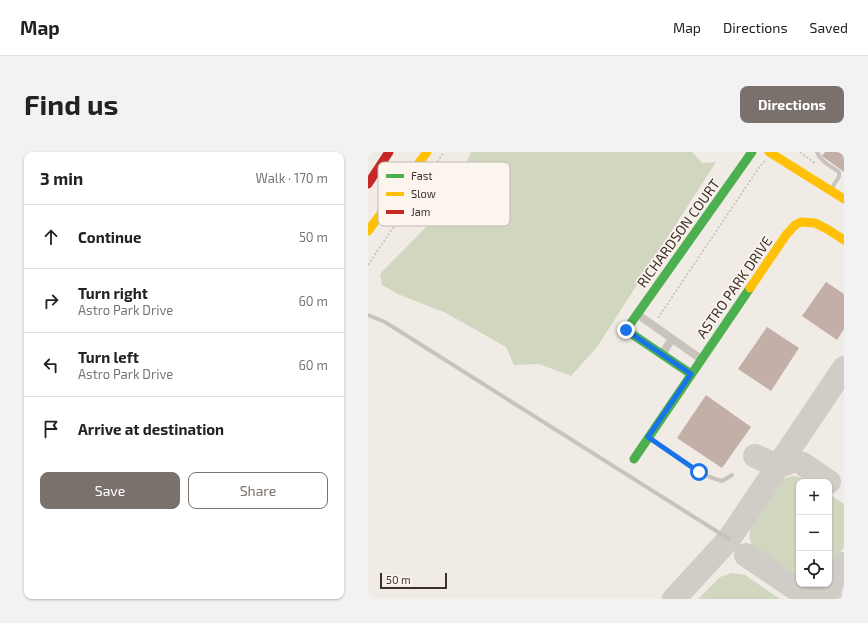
<!DOCTYPE html>
<html lang="en">
<head>
<meta charset="utf-8">
<style>
	body { margin:0; font-family:"Exo 2",sans-serif; background:#f2f2f2; color:#222 }
	.controls { position:absolute; right:12px; bottom:12px; display:grid; overflow:hidden; border-radius:8px; box-shadow:0 1px 3px #0004 }
	.controls button { width:36px; height:36px; display:grid; place-items:center; padding:0; border:0; border-bottom:1px solid #e0e0e0; background:#fff; color:#222; font:20px sans-serif }
	.scale { position:absolute; left:12px; bottom:10px; width:67px; box-sizing:border-box; padding-left:4px; border:2px solid #3b302b; border-top:0; font-size:11px; line-height:14px; white-space:nowrap; color:#3b302b; -webkit-text-stroke:3px #fbf5ee; paint-order:stroke }
	.stop { position:absolute; width:12px; height:12px; margin:-9px; border:3px solid #1a73e8; border-radius:50%; background:#fff }
	.stop.end { background:#1a73e8; border-color:#fff; box-shadow:0 1px 4px #0008 }
	.list { margin:0; padding:0; list-style:none }
	h2 { display:flex; justify-content:space-between; align-items:center; height:52px; margin:0; padding:0 16px; font-size:17px }
	h2 small { font-size:13px; font-weight:400; color:#767676 }
	.list li { display:grid; grid-template-columns:26px 1fr auto; gap:12px; align-items:center; box-sizing:border-box; height:64px; padding:0 16px; border-top:1px solid #e0e0e0 }
	.list b { display:block; font-size:15px; white-space:nowrap }
	.list p { margin:0; font-size:13px; white-space:nowrap; color:#767676 }
	.list em { font-size:13px; font-style:normal; color:#767676 }
	.actions { display:flex; gap:8px; padding:12px 16px }
	.actions a { flex:1; padding:9px 0; border:1px solid #7a716c; border-radius:8px; text-align:center; font-size:14px; color:#7a716c }
	.actions .main { background:#7a716c; color:#fff }
	.icon { flex:none; width:22px; height:22px; fill:none; stroke:currentColor; stroke-width:2; stroke-linecap:round; stroke-linejoin:round }
	.map { position:relative; flex:none; width:476px; height:447px; overflow:hidden; border-radius:8px }
	header { display:flex; align-items:center; gap:24px; box-sizing:border-box; height:56px; padding:0 20px; background:#fff; border-bottom:1px solid #e0e0e0 }
	header strong { font-size:19px }
	nav { display:flex; gap:22px; margin-inline-start:auto; font-size:14px }
	.intro { display:flex; align-items:center; justify-content:space-between; box-sizing:border-box; height:96px; padding:0 24px }
	h1 { margin:0; font-size:28px }
	.button { padding:10px 18px; border-radius:8px; background:#7a716c; color:#fff; font-size:14px; font-weight:700 }
	main { display:flex; gap:24px; padding:0 24px }
	aside { flex:1; background:#fff; border-radius:8px; box-shadow:0 1px 3px #0004 }
	.map>svg:first-child { display:block }
	.green { fill:#d1d6bf }
	.lines { fill:none; stroke-linecap:round; stroke-linejoin:round }
	.taxiway { stroke:#d0ccc6; stroke-width:24 }
	.building { fill:#c3afa7 }
	.path { stroke:#c2bbb6; stroke-width:1.5; stroke-dasharray:2 2; stroke-linecap:butt }
	.lane { stroke:#c9c3be; stroke-width:4 }
	.street { stroke:#c9c3be; stroke-width:8 }
	.fast { stroke:#4caf50; stroke-width:9 }
	.slow { stroke:#ffc107; stroke-width:9 }
	.jam { stroke:#c62828; stroke-width:9 }
	.route { stroke:#1a73e8; stroke-width:5 }
	.labels { text-anchor:middle; dominant-baseline:central; stroke-width:3.5; stroke-linejoin:round; paint-order:stroke }
	.street-label { font-size:14px; fill:#3b302b; stroke:#fbf5ee }
	.key { fill:#fbf5ee; stroke:#c1bab4; stroke-width:1 }
	.key-label { font-size:11px; fill:#3b302b }
</style>
</head>
<body>
<header>
<strong>Map</strong>
<nav><a>Map</a><a>Directions</a><a>Saved</a></nav>
</header>
<div class="intro"><h1>Find us</h1><a class="button">Directions</a></div>
<main>
<aside>
<h2>3 min<small>Walk · 170 m</small></h2>
<ul class="list">
<li><svg class="icon" aria-label="ahead" viewBox="0 0 24 24"><path d="M12 20V5M6 11l6-6 6 6"/></svg><div><b>Continue</b></div><em>50 m</em></li>
<li><svg class="icon" aria-label="right" viewBox="0 0 24 24"><path d="M7 20v-9h11M14 6l5 5-5 5"/></svg><div><b>Turn right</b><p>Astro Park Drive</p></div><em>60 m</em></li>
<li><svg class="icon" aria-label="left" viewBox="0 0 24 24"><path d="M17 20v-9H6M10 6l-5 5 5 5"/></svg><div><b>Turn left</b><p>Astro Park Drive</p></div><em>60 m</em></li>
<li><svg class="icon" aria-label="arrive" viewBox="0 0 24 24"><path d="M6 21V4h12l-3 4 3 4H6"/></svg><div><b>Arrive at destination</b></div></li>
</ul>
<div class="actions"><a class="main">Save</a><a>Share</a></div>
</aside>
<div class="map">
<svg width="476" height="447" viewBox="0 0 476 447">
	<rect width="100%" height="100%" fill="#f0ebe5"/>
	<!-- green -->
	<path class="green" d="M 103,0 L 324,0 L 334,11 L 348,10 L 229,195 L 203,224 L 171,212 L 146,213 L 138,195 L 78,161 L 30,142 L 14,133 L 12,122 L 69,64 L 92,25 Z
		M 424,324 L 434,325 L 443,330 L 431,330 L 431,426 L 386,396 C 383,391 380,386 382,379 C 383,371 407,336 413,329 C 416,326 420,325 424,324 Z
		M 461,342 L 476,352 L 476,395 L 461,418 Z
		M 364,421 L 377,423 L 412,447 L 330,447 L 352,425 Z"/>
	<g class="lines">
		<!-- taxiway -->
		<path class="taxiway" d="M 387,304 L 403,311 L 418,312
			M 435,312 L 461,330
			M 378,403 L 443,447
			M 431,439 C 445,441 451,440 463,432 L 461,443 L 462,447
			M 454,445 L 476,412
			M 306,447 L 361,387 L 476,216"/>
	</g>
	<!-- building -->
	<path class="building" d="M 457,0 L 473,0 L 476,2 L 476,20 L 454,4 Z
		M 458,130 L 476,142 L 476,177 L 469,188 L 434,164 Z
		M 399,175 L 431,196 L 403,239 L 370,217 Z
		M 338,243 L 383,275 L 354,316 L 309,286 Z"/>
	<g class="lines">
		<!-- path -->
		<path class="path" d="M 432,0 L 448,12
			M 0,113 L 76,0
			M 290,166 L 390,17 L 397,9"/>
		<!-- lane -->
		<path class="lane" d="M 449,0 C 453,10 463,14 471,20 L 471,25 L 463,37
			M 0,163 L 17,170 L 361,387
			M 282,286 C 304,301 328,323 354,329 L 364,323"/>
		<!-- street -->
		<path class="street" d="M 269,162 L 333,207
			M 294,202 L 304,187"/>
		<!-- fast -->
		<path class="fast" d="M 323,222 L 258,178 L 384,0
			M 266,307 L 382,136"/>
		<!-- slow -->
		<path class="slow" d="M 401,0 L 476,47
			M 0,79 L 59,0
			M 382,136 L 418,83 L 427,73 L 433,70 L 447,71 L 459,77 L 476,88"/>
		<!-- jam -->
		<path class="jam" d="M 0,32 L 21,0"/>
	</g>
	<g class="lines">
		<!-- route -->
		<path class="route" d="M 258,178 L 323,222 L 280,285 L 331,320"/>
	</g>
	<g class="labels">
		<!-- street labels -->
		<g class="street-label">
			<text transform="translate(310 81) rotate(-54)">RICHARDSON COURT</text>
			<text transform="translate(366 135) rotate(-55)">ASTRO PARK DRIVE</text>
		</g>
	</g>
	<!-- legend -->
	<rect x="10" y="10" width="132" height="64" rx="6" class="key"/>
	<rect x="18" y="22" width="18" height="4" fill="#4caf50"/>
	<rect x="18" y="40" width="18" height="4" fill="#ffc107"/>
	<rect x="18" y="58" width="18" height="4" fill="#c62828"/>
	<g class="key-label">
		<text x="43" y="28">Fast</text>
		<text x="43" y="46">Slow</text>
		<text x="43" y="64">Jam</text>
	</g>
</svg>
<div class="controls">
<button>+</button>
<button>−</button>
<button><svg class="icon" aria-label="locate" viewBox="0 0 24 24"><circle cx="12" cy="12" r="6"/><path d="M12 2v4M12 18v4M2 12h4M18 12h4"/></svg></button>
</div>
<div class="scale">50 m</div>
<div class="stop" style="left:331px;top:320px"></div>
<div class="stop end" style="left:258px;top:178px"></div>
</div>
</main>
</body>
</html>
